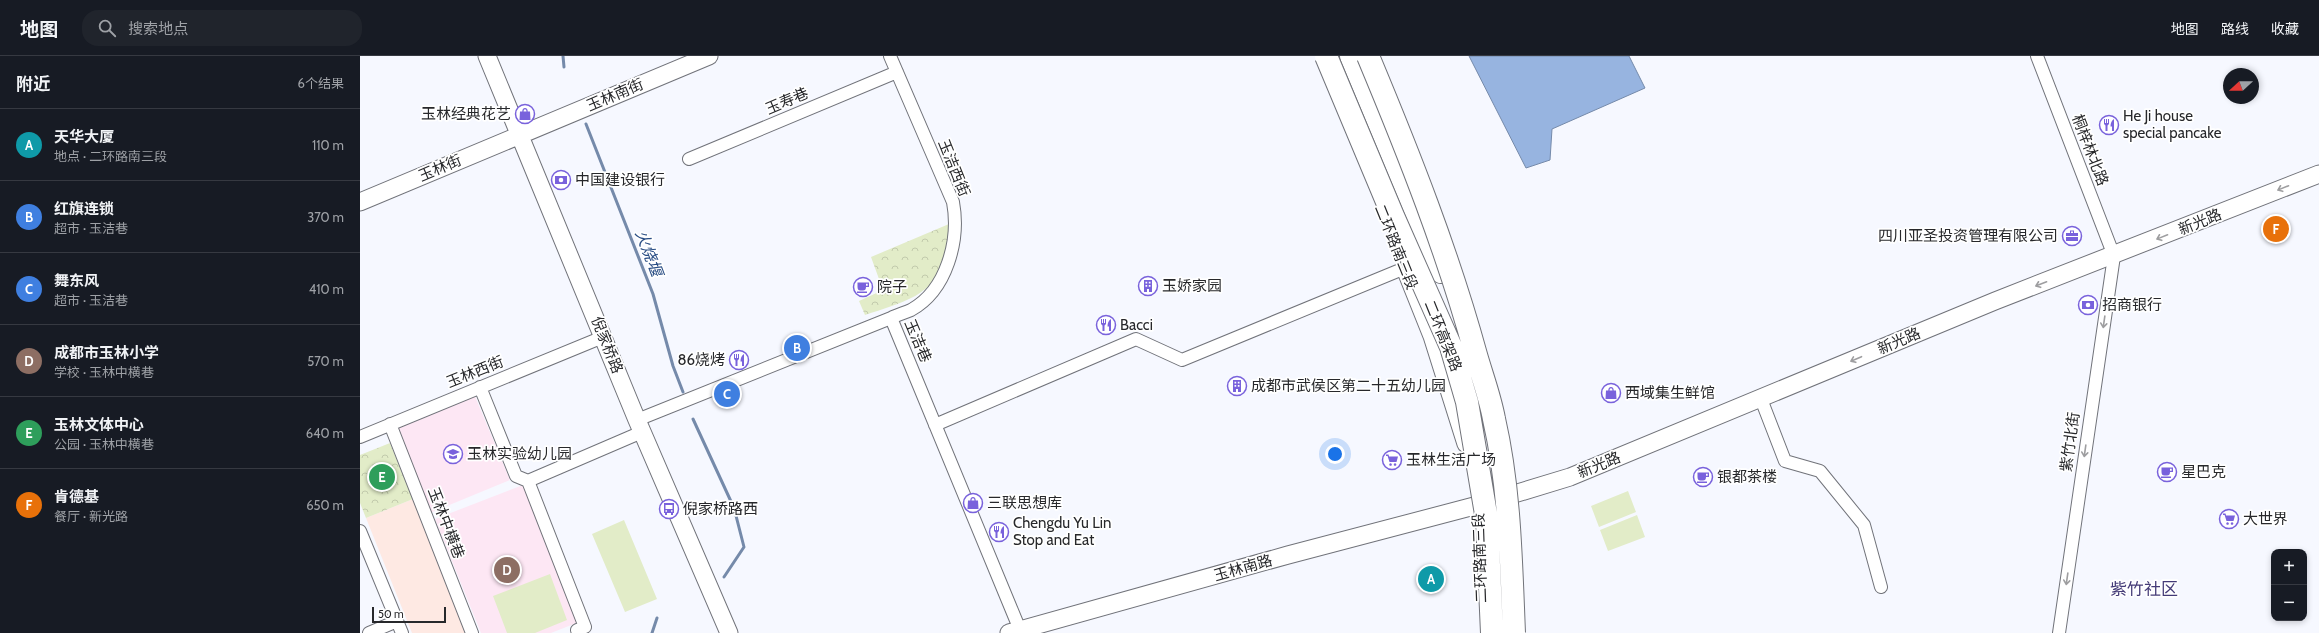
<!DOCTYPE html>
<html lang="zh">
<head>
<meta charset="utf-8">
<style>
	body { margin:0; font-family:Cabin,"Noto Sans SC",sans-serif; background:#20242c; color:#f1f3f6 }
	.controls { position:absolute; right:12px; bottom:12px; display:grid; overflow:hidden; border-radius:8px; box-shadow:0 2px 6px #0003 }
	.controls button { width:36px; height:36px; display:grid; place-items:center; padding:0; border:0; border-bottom:1px solid #363941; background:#171b24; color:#f1f3f6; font:20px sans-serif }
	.compass { position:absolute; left:1863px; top:12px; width:36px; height:36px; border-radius:50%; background:#171b24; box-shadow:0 2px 6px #0003; rotate:249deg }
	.scale { position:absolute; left:12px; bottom:10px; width:74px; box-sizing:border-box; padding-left:4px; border:2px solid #27282b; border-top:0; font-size:11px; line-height:14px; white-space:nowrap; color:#27282b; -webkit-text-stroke:3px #fff; paint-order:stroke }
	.you { position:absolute; left:975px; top:398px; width:14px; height:14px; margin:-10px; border:3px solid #fff; border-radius:50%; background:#1a73e8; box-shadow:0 0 0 6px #1a73e833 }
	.badge { display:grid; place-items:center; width:26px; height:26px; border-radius:50%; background:#db2777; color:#fff; font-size:13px; font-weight:700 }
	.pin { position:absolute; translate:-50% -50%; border:2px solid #fff; box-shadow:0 1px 4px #0006 }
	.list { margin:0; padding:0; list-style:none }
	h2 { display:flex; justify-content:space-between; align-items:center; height:52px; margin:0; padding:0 16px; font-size:17px }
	h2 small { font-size:13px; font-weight:400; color:#9ea1a6 }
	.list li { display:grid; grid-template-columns:26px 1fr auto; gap:12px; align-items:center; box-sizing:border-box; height:72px; padding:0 16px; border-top:1px solid #363941 }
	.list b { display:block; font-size:15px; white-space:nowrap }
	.list p { margin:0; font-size:13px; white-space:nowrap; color:#9ea1a6 }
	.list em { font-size:13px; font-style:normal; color:#9ea1a6 }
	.icon { flex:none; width:22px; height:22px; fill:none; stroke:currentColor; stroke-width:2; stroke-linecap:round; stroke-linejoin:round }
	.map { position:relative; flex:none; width:1959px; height:577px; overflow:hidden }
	header { display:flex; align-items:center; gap:24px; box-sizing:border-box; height:56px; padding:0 20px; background:#171b24; border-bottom:1px solid #363941 }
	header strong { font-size:19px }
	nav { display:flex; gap:22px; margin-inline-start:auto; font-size:14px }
	.search { width:280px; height:36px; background:#20242c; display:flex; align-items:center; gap:10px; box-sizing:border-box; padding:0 14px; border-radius:16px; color:#9ea1a6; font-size:15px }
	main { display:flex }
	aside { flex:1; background:#171b24 }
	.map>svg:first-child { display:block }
	.commercial { fill:#fee9e3 }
	.education { fill:#fde7f4 }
	.forest { fill:url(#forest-crowns) }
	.pitch { fill:#e2ecc8 }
	.water { fill:#97b4e0; stroke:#758aaa }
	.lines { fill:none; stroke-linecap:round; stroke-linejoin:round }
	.stream { stroke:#758aaa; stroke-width:3 }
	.street-casing { stroke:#71737a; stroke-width:14 }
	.secondary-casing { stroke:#71737a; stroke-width:19 }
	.highway-casing { stroke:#71737a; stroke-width:24 }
	.street { stroke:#fff; stroke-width:12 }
	.secondary { stroke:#fff; stroke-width:17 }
	.highway { stroke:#fff; stroke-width:22 }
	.highway-bridge-casing { stroke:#71737a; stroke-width:24; stroke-linecap:butt }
	.highway-bridge { stroke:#fff; stroke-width:22 }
	.oneway { stroke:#9e9ea0 }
	.labels { text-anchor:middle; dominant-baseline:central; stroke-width:3.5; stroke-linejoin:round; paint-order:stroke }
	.street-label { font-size:15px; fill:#27282b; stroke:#fff }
	.poi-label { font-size:15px; fill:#27282b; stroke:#fff; text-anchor:start }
	.water-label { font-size:16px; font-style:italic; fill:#2a4e85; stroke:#fff }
	.quarter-label { font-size:17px; fill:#443b77; stroke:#fff }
</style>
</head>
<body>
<header>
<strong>地图</strong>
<div class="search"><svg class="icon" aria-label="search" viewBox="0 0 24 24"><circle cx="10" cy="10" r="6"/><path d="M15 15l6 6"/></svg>搜索地点</div>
<nav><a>地图</a><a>路线</a><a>收藏</a></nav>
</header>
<main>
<aside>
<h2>附近<small>6个结果</small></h2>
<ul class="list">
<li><span class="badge" style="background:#0f9aa8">A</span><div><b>天华大厦</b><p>地点 · 二环路南三段</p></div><em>110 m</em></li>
<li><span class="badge" style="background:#3f7fe0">B</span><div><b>红旗连锁</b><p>超市 · 玉洁巷</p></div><em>370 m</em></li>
<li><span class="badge" style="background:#3f7fe0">C</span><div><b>舞东风</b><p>超市 · 玉洁巷</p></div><em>410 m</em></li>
<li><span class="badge" style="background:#8d6e63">D</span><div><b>成都市玉林小学</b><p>学校 · 玉林中横巷</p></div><em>570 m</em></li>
<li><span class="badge" style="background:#2e9e5b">E</span><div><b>玉林文体中心</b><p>公园 · 玉林中横巷</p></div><em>640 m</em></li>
<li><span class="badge" style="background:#e8710a">F</span><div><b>肯德基</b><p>餐厅 · 新光路</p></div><em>650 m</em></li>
</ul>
</aside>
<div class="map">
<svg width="1959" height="577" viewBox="0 0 1959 577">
	<defs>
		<pattern id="forest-crowns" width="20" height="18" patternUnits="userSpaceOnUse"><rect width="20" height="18" fill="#e2ecc8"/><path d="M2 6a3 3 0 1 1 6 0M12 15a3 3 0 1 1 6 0" fill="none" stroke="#c2caac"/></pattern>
	</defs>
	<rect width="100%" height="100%" fill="#f6f8ff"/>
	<!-- commercial -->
	<path class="commercial" d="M 53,443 L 106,577 L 52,577 L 6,462 Z"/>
	<!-- education -->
	<path class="education" d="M 114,338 L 150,424 L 70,457 L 35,371 Z
		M 163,429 L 219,566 L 191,577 L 121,577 L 75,463 Z"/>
	<!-- forest -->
	<path class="forest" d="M 589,168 C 588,178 589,189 586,199 C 577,240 540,247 505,259 L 499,245 L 523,234 L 511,201 Z
		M 30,387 L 53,443 L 6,462 L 0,447 L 0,399 Z"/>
	<!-- pitch -->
	<path class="pitch" d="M 1268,435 L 1276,456 L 1239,471 L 1231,450 Z
		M 1277,459 L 1285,481 L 1248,495 L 1240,474 Z
		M 264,464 L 297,543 L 265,556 L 232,478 Z
		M 190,518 L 207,564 L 175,577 L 147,577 L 133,540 Z"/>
	<!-- water -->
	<path class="water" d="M 1109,0 L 1269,0 L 1285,32 L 1192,73 L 1190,104 L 1166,112 Z"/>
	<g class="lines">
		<!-- stream -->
		<path class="stream" d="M 203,0 L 204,11
			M 226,68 L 293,238 L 313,310 L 323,336
			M 333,363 L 374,452 L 384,491 L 364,521
			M 292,577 L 297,562"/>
		<defs>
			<path id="street" d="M 530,0 L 593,146 C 600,184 587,234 551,254 C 544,257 537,259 531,262
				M 1677,0 L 1754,200 L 1699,577
				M 329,103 L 537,16
				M 120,331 L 156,420 L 168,425 L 225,571 L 217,574 L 218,577
				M 1401,343 L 1425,405 L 1460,415 L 1504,469 L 1521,531
				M 277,364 L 531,262 L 660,574
				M 30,368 L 112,577
				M 575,369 L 776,283 L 822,304 L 1045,212
				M 0,381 L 243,281
				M 168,425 L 282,376
				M 0,475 L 42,577
				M 9,577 L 37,565"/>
			<path id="secondary" d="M 127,0 L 277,364 L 369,577
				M 0,146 L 349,0
				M 1046,215 L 1072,280 L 1106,388
				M 649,577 L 928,499 L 1118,449 L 1210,421 L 1635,245 L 1959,118"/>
			<path id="highway" d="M 991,0 L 1081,216"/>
		</defs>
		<!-- street casing -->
		<use href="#street" class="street-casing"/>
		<!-- secondary casing -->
		<use href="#secondary" class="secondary-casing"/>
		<!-- highway casing -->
		<use href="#highway" class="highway-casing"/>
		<!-- street -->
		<use href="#street" class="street"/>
		<!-- secondary -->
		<use href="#secondary" class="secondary"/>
		<!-- highway -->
		<use href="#highway" class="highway"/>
		<defs>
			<path id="highway-bridge" d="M 966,0 L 1033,160 L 1091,291 L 1107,346 L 1127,464 L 1132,577
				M 1008,0 C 1049,98 1088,197 1116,299 C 1122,320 1130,341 1134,363 C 1150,433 1151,505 1154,577"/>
		</defs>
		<!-- highway-bridge casing -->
		<use href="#highway-bridge" class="highway-bridge-casing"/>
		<!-- highway-bridge -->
		<use href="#highway-bridge" class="highway-bridge"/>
	</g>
	<!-- one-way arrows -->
	<defs><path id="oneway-shaft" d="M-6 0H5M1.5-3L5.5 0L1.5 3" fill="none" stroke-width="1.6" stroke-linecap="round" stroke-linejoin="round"/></defs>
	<g class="oneway">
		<use href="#oneway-shaft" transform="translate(1923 132) rotate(158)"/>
		<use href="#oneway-shaft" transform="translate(1802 181) rotate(158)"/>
		<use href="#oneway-shaft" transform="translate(1681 228) rotate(159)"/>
		<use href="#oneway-shaft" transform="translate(1744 266) rotate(98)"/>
		<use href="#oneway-shaft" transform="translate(1496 303) rotate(157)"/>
		<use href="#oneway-shaft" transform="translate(1725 395) rotate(98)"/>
		<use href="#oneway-shaft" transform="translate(1707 523) rotate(98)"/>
	</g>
	<!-- icons -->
	<defs>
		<symbol id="shop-ring" viewBox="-11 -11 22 22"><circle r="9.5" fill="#fff" stroke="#7962dc" stroke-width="1.5"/><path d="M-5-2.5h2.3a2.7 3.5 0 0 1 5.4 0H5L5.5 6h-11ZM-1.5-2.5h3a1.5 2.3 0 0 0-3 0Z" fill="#7962dc"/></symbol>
		<symbol id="restaurant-ring" viewBox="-11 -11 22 22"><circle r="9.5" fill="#fff" stroke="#7962dc" stroke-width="1.5"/><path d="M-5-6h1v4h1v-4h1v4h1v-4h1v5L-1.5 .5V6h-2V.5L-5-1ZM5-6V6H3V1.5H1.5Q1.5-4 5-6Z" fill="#7962dc"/></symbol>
		<symbol id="bank-ring" viewBox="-11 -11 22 22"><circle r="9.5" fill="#fff" stroke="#7962dc" stroke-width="1.5"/><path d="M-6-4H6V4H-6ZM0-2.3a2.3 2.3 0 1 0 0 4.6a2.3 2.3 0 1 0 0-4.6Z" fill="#7962dc"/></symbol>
		<symbol id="office-ring" viewBox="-11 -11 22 22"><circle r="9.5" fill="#fff" stroke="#7962dc" stroke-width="1.5"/><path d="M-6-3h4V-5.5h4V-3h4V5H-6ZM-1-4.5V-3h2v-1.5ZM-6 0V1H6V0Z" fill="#7962dc"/></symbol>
		<symbol id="building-ring" viewBox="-11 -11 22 22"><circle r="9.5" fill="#fff" stroke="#7962dc" stroke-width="1.5"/><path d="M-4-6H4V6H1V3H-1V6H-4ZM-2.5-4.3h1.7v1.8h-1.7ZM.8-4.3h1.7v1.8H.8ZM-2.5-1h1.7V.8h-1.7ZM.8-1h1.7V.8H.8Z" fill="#7962dc"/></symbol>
		<symbol id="cafe-ring" viewBox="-11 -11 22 22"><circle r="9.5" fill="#fff" stroke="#7962dc" stroke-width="1.5"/><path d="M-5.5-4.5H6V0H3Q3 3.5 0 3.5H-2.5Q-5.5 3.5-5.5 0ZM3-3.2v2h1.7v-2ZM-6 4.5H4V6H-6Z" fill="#7962dc"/></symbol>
		<symbol id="school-ring" viewBox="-11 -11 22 22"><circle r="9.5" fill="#fff" stroke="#7962dc" stroke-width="1.5"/><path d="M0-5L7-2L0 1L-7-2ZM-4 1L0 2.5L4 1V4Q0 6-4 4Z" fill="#7962dc"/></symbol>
		<symbol id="supermarket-ring" viewBox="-11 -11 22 22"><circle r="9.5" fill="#fff" stroke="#7962dc" stroke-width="1.5"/><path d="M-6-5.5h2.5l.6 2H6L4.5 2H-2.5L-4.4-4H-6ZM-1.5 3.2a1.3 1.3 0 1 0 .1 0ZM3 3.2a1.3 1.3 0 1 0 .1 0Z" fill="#7962dc"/></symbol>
		<symbol id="bus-ring" viewBox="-11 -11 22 22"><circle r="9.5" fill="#fff" stroke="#7962dc" stroke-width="1.5"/><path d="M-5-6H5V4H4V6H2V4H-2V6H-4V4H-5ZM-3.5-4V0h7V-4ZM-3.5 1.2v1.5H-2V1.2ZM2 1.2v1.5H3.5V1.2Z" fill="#7962dc"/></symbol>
	</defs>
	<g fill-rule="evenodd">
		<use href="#shop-ring" x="154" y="47" width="22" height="22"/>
		<use href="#restaurant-ring" x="1738" y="58" width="22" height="22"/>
		<use href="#bank-ring" x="190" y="113" width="22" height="22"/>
		<use href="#office-ring" x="1701" y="169" width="22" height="22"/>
		<use href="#building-ring" x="777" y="219" width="22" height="22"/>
		<use href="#cafe-ring" x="492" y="220" width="22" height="22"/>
		<use href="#bank-ring" x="1717" y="238" width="22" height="22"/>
		<use href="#restaurant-ring" x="735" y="258" width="22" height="22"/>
		<use href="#restaurant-ring" x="368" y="293" width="22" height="22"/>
		<use href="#building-ring" x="866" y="319" width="22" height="22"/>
		<use href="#shop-ring" x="1240" y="326" width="22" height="22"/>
		<use href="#school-ring" x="82" y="387" width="22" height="22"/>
		<use href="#supermarket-ring" x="1021" y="393" width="22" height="22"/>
		<use href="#cafe-ring" x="1796" y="405" width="22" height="22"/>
		<use href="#cafe-ring" x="1332" y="410" width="22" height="22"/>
		<use href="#shop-ring" x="602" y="436" width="22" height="22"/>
		<use href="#bus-ring" x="298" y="442" width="22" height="22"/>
		<use href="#supermarket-ring" x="1858" y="452" width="22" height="22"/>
		<use href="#restaurant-ring" x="628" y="465" width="22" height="22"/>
	</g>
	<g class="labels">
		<!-- street labels -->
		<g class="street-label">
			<text transform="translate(255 39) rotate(-23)">玉林南街</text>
			<text transform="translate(427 45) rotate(-23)">玉寿巷</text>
			<text transform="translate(1730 94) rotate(69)">桐梓林北路</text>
			<text transform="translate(80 112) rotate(-23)">玉林街</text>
			<text transform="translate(594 112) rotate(68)">玉洁西街</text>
			<text transform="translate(1840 166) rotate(-22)">新光路</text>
			<text transform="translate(1036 191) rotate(68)">二环路南三段</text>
			<text transform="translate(1083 280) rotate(68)">二环高架路</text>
			<text transform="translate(558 285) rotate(67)">玉洁巷</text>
			<text transform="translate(1539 285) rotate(-23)">新光路</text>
			<text transform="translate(247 289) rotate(68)">倪家桥路</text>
			<text transform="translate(115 316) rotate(-22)">玉林西街</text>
			<text transform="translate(1710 386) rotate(-82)">紫竹北街</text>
			<text transform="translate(1239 409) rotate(-22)">新光路</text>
			<text transform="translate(86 467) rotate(69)">玉林中横巷</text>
			<text transform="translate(1120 502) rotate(-92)">二环路南三段</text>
			<text transform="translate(883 512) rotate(-16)">玉林南路</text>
		</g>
		<!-- poi labels -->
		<g class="poi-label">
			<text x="151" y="58" text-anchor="end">玉林经典花艺</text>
			<text x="1763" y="60">He Ji house<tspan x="1763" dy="17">special pancake</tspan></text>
			<text x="215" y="124">中国建设银行</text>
			<text x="1698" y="180" text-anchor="end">四川亚圣投资管理有限公司</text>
			<text x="802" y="230">玉娇家园</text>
			<text x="517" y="231">院子</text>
			<text x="1742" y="249">招商银行</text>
			<text x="760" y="269">Bacci</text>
			<text x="365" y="304" text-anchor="end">86烧烤</text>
			<text x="891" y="330">成都市武侯区第二十五幼儿园</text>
			<text x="1265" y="337">西域集生鲜馆</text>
			<text x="107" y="398">玉林实验幼儿园</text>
			<text x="1046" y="404">玉林生活广场</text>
			<text x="1821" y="416">星巴克</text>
			<text x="1357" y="421">银都茶楼</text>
			<text x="627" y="447">三联思想库</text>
			<text x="323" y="453">倪家桥路西</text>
			<text x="1883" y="463">大世界</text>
			<text x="653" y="467">Chengdu Yu Lin<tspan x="653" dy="17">Stop and Eat</tspan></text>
		</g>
		<!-- water labels -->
		<g class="water-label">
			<text transform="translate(289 197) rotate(69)">火烧堰</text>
		</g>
		<!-- quarter labels -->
		<g class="quarter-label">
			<text x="1784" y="533">紫竹社区</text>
		</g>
	</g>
</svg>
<div class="controls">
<button>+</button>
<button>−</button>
</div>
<svg class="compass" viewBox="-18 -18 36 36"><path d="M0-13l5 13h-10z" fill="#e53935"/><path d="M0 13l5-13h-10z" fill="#9ea1a6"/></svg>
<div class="scale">50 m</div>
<div class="you"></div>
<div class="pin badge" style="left:1071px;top:523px;background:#0f9aa8">A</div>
<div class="pin badge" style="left:437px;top:292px;background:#3f7fe0">B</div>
<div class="pin badge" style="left:367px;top:338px;background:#3f7fe0">C</div>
<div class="pin badge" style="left:147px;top:514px;background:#8d6e63">D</div>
<div class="pin badge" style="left:22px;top:421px;background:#2e9e5b">E</div>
<div class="pin badge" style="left:1916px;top:173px;background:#e8710a">F</div>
</div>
</main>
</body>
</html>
